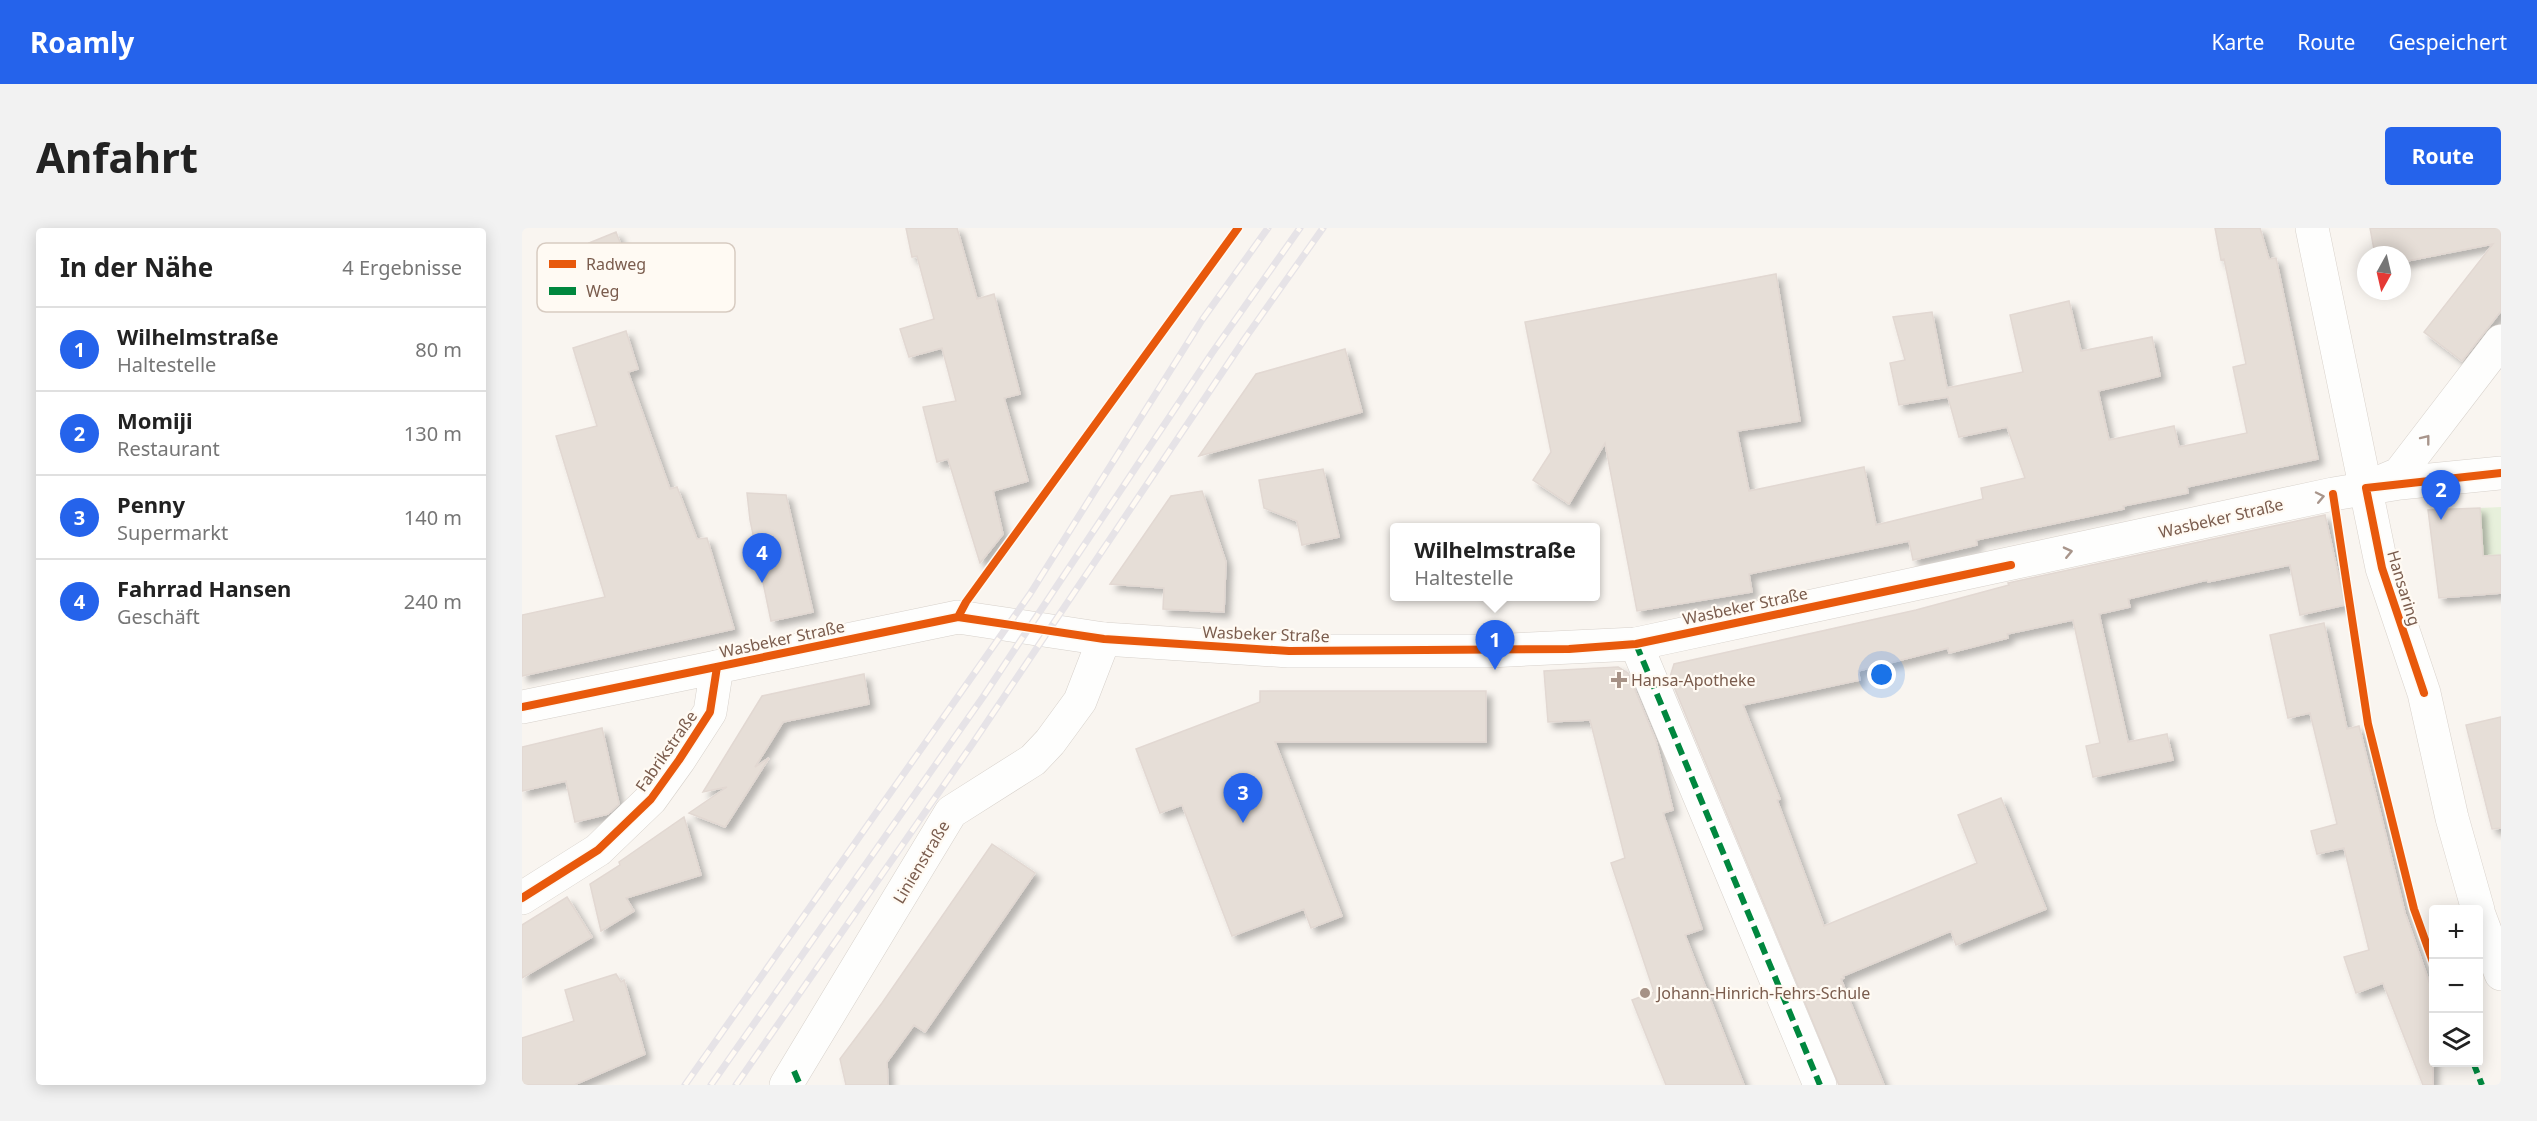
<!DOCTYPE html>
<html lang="de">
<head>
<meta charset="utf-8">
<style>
	body { margin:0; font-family:"Noto Sans",sans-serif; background:#f2f2f2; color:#222 }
	.controls { position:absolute; right:18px; bottom:18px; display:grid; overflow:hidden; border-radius:6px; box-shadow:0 3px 15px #0003 }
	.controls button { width:54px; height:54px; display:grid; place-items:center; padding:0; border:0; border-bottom:2px solid #e0e0e0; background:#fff; color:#222; font:30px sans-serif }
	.compass { position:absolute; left:1835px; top:18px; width:54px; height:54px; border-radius:50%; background:#fff; box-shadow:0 3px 15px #0003; rotate:188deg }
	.you { position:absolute; left:1360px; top:447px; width:21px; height:21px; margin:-15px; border:4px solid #fff; border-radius:50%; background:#1a73e8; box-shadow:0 0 0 9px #1a73e833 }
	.badge { display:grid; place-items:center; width:39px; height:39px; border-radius:50%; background:#2563eb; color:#fff; font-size:20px; font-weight:700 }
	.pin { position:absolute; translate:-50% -50px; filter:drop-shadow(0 2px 3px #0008) }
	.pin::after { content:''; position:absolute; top:32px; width:21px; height:18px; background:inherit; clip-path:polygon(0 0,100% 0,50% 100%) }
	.popup { position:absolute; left:868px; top:295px; width:210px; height:78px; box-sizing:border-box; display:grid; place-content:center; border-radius:6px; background:#fff; filter:drop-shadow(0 2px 4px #0005); font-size:20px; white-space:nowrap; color:#767676 }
	.popup b { font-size:22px; color:#222 }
	.popup::after { content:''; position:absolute; left:50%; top:100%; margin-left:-12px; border:12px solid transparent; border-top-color:#fff }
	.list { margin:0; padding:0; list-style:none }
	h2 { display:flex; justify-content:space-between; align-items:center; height:78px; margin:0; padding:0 24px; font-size:26px }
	h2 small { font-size:20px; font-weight:400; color:#767676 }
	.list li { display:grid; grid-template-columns:39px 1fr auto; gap:18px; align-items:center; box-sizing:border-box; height:84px; padding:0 24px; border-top:2px solid #e0e0e0 }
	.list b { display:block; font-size:22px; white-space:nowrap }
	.list p { margin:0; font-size:20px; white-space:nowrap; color:#767676 }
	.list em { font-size:20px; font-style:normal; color:#767676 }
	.icon { flex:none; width:33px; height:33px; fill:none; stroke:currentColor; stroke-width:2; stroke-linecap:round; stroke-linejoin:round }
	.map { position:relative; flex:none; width:1979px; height:857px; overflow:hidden; border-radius:6px }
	header { display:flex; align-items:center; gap:36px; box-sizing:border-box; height:84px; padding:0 30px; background:#2563eb; color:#fff }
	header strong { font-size:28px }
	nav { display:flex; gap:33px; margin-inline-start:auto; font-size:21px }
	.intro { display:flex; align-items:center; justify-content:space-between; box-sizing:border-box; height:144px; padding:0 36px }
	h1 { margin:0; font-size:42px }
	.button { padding:15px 27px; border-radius:6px; background:#2563eb; color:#fff; font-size:21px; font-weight:700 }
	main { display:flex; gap:36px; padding:0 36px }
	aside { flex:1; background:#fff; border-radius:6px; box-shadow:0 3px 15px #0003 }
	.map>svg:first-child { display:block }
	.green { fill:#e7f0db }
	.building { fill:#e6ded7; stroke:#e2d8d2; stroke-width:1.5; filter:url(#shadow) }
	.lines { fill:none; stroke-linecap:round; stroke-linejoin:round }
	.minor-casing { stroke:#d7d1cb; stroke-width:34 }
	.tertiary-casing { stroke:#d7d1cb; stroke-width:34 }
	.secondary-casing { stroke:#d9d2cb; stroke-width:34 }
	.minor { stroke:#fefefd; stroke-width:33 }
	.tertiary { stroke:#fefefd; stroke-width:33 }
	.secondary { stroke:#fefefd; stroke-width:33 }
	.rail-casing { stroke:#e6e3e7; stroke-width:7 }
	.rail { stroke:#fffaf3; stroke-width:4.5; stroke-dasharray:14; stroke-linecap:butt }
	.quiet { stroke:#00873e; stroke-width:6; stroke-dasharray:12 6; stroke-linecap:butt }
	.cycleway-casing { stroke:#fffaf3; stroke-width:11 }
	.cycleway { stroke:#e8590c; stroke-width:8 }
	.oneway { stroke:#a8958b }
	.poi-dot { fill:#a69286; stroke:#fffaf3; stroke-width:2 }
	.labels { text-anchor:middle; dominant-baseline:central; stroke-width:4.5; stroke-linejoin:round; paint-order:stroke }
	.street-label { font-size:16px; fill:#7a5c4d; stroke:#fffaf3 }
	.poi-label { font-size:16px; fill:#7a5c4d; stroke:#fffaf3; text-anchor:start }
	.key { fill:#fffaf3; stroke:#d7cbc1; stroke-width:1.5 }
	.key-label { font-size:16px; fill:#7a5c4d }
</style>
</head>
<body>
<header>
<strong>Roamly</strong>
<nav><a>Karte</a><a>Route</a><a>Gespeichert</a></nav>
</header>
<div class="intro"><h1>Anfahrt</h1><a class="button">Route</a></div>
<main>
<aside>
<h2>In der Nähe<small>4 Ergebnisse</small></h2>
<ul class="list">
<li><span class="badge">1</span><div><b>Wilhelmstraße</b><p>Haltestelle</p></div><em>80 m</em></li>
<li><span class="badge">2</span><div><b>Momiji</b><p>Restaurant</p></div><em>130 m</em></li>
<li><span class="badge">3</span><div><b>Penny</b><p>Supermarkt</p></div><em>140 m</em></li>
<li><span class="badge">4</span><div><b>Fahrrad Hansen</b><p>Geschäft</p></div><em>240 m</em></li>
</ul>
</aside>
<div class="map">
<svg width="1979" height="857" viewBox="0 0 1979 857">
	<defs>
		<filter id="shadow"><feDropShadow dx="5.5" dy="5.5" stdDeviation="3" flood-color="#0004"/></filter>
	</defs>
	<rect width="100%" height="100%" fill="#f9f5f0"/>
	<!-- green -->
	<path class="green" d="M 1979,279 L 1979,327 L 1961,328 L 1958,280 Z"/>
	<!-- building -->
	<path class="building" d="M 384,0 L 435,0 L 455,71 L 472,66 L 498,166 L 482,170 L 506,253 L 471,263 L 481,306 L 458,335 L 426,231 L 415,234 L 401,179 L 434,173 L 420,120 L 387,129 L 378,101 L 412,91 L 395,28 L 390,29 Z
		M 1693,0 L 1738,0 L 1747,31 L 1754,30 L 1796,231 L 1665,259 L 1666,265 L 1601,278 L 1602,281 L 1454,312 L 1455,317 L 1391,332 L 1387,313 L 1227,346 L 1230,364 L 1115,383 L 1083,215 L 1047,276 L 1011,252 L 1029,224 L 1003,94 L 1254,46 L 1278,193 L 1215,203 L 1227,263 L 1342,239 L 1354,297 L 1461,271 L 1459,260 L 1503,250 L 1485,199 L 1437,209 L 1426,169 L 1377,177 L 1368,135 L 1383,132 L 1371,89 L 1410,84 L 1425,160 L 1501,144 L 1488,87 L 1547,73 L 1559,123 L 1630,109 L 1638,148 L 1576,163 L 1587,212 L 1652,198 L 1657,219 L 1725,205 L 1711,139 L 1724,136 L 1702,31 L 1699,32 Z
		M 1848,0 L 1979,0 L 1979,83 L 1940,133 L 1902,104 L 1971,16 L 1880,34 L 1880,27 L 1853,27 Z
		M 94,4 L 111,49 L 84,59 L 67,15 Z
		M 104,103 L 116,141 L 106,144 L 148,261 L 155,259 L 175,311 L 185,310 L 212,401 L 0,448 L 0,387 L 83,369 L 34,208 L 75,198 L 51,120 Z
		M 823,121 L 840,184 L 677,228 L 734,146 Z
		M 801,241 L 817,309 L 780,317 L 775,293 L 742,280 L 737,252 Z
		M 680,263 L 704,334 L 702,384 L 641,381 L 642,360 L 588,356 L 649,268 Z
		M 225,265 L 264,267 L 291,384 L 249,393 L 228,292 Z
		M 1958,280 L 1961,328 L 1979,327 L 1979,365 L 1917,370 L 1906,282 Z
		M 1803,287 L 1823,377 L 1778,387 L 1768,337 L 1686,354 L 1685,352 L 1606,371 L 1608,379 L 1577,386 L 1606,514 L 1645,506 L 1651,532 L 1571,549 L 1564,518 L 1578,515 L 1551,392 L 1485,406 L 1486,410 L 1427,425 L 1426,420 L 1336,443 L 1338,452 L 1221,477 L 1258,571 L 1255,572 L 1302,698 L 1455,635 L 1436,587 L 1479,570 L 1524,681 L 1434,717 L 1429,703 L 1321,748 L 1322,750 L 1319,751 L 1362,857 L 1317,857 L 1148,449 L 1152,436 L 1394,382 L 1487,357 L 1486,355 Z
		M 1802,395 L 1825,501 L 1837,498 L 1883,685 L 1911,765 L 1911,857 L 1901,857 L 1861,755 L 1834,765 L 1822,729 L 1847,722 L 1822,620 L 1795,626 L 1789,603 L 1815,596 L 1788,485 L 1766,490 L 1748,407 Z
		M 1096,439 L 1106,445 L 1134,513 L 1151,582 L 1141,585 L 1180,701 L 1163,707 L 1222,857 L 1144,857 L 1110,772 L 1132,764 L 1089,635 L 1103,630 L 1068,492 L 1026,494 L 1022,443 Z
		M 342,446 L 347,476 L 261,494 L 233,539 L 247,530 L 203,599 L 167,585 L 205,559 L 181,564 L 240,468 Z
		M 738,463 L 964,463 L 964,514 L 753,514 L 820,688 L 789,700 L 782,681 L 710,708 L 660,577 L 638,585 L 614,521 L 738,474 Z
		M 1979,489 L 1979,600 L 1970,601 L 1944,497 Z
		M 80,500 L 97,576 L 86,586 L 53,594 L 44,553 L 0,563 L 0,519 Z
		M 162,589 L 179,647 L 104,670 L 112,683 L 79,703 L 68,656 L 98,637 L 97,634 Z
		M 470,616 L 513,645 L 403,804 L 392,797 L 365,834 L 366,857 L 324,857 L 318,831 L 360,775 Z
		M 45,669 L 70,709 L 0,750 L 0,697 Z
		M 94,746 L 99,754 L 102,752 L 123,826 L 52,857 L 0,857 L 0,810 L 52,793 L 43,762 Z"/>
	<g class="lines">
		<defs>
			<path id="minor" d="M 1846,259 L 1877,246 L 1979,113
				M 1114,416 L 1298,857
				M 0,670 L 76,622 L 129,571 L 157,532 L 188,484 L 195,439 L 436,389 L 582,411 L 558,473 L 528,514 L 511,532 L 429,584 L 264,857"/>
			<path id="tertiary" d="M 582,411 L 767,423 L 967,423 L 1114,416 L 1811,266 L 1878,255 L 1979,245
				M 0,479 L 195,439"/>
			<path id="secondary" d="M 1790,0 L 1860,340 L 1902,465 L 1930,590 L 1956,682
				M 1956,684 L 1979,746"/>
		</defs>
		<!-- minor casing -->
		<use href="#minor" class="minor-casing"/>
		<!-- tertiary casing -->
		<use href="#tertiary" class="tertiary-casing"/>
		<!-- secondary casing -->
		<use href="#secondary" class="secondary-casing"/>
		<!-- minor -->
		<use href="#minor" class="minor"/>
		<!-- tertiary -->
		<use href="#tertiary" class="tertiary"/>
		<!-- secondary -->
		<use href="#secondary" class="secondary"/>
		<defs>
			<path id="rail" d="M 163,857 L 508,366 L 680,92 L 746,0
				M 189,857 L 461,469 L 690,125 L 778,0
				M 214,857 L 451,515 L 724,109 L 801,0"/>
		</defs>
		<!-- rail casing -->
		<use href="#rail" class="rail-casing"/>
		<!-- rail -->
		<use href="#rail" class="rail"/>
		<!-- quiet -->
		<path class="quiet" d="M 1114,416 L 1298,857
			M 1951,834 L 1960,857
			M 272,843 L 278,857"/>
		<defs>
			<path id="cycleway" d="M 1811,266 L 1846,496 L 1892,681 L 1912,737
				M 436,389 L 444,374 L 716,0
				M 1902,465 L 1860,340 L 1844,260 L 1979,245
				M 0,479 L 436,389 L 582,411 L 767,423 L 1047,421 L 1114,416 L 1489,337
				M 0,670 L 76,622 L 129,571 L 157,532 L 188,484 L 195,439"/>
		</defs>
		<!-- cycleway casing -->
		<use href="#cycleway" class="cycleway-casing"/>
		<!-- cycleway -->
		<use href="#cycleway" class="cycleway"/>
	</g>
	<!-- one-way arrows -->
	<defs><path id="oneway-chevron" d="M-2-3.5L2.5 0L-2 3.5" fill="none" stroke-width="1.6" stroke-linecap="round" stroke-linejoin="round" transform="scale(1.5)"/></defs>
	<g class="oneway">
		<use href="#oneway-chevron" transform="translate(1904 211) rotate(-52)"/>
		<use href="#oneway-chevron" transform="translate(1798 269) rotate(-12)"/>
		<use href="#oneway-chevron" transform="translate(1546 324) rotate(-13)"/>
	</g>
	<!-- markers -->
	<g class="poi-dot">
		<path d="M1094 443h6v6h6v6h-6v6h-6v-6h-6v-6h6z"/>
		<circle cx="1123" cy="765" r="6"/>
	</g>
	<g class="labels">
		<!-- street labels -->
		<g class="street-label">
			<text transform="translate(1699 290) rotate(-13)">Wasbeker Straße</text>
			<text transform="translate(1882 360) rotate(73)">Hansaring</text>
			<text transform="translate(1223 378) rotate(-12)">Wasbeker Straße</text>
			<text transform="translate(744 406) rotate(2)">Wasbeker Straße</text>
			<text transform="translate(260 411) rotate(-12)">Wasbeker Straße</text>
			<text transform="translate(144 523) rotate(-55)">Fabrikstraße</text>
			<text transform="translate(399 634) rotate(-59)">Linienstraße</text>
		</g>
		<!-- poi labels -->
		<g class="poi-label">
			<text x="1109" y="452">Hansa-Apotheke</text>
			<text x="1135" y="765">Johann-Hinrich-Fehrs-Schule</text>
		</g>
	</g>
	<!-- legend -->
	<rect x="15" y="15" width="198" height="69" rx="9" class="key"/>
	<rect x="27" y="32" width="27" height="8" fill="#e8590c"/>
	<rect x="27" y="59" width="27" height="8" fill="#00873e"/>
	<g class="key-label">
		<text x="64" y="42">Radweg</text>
		<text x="64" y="69">Weg</text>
	</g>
</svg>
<div class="controls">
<button>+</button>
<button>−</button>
<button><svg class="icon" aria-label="layers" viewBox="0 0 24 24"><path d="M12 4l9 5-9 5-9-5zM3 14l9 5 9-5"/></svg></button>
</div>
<svg class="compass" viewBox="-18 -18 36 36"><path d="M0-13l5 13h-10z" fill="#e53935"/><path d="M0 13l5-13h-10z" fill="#767676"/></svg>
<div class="you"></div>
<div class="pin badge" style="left:973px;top:442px">1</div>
<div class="popup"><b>Wilhelmstraße</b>Haltestelle</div>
<div class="pin badge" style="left:1919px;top:292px">2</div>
<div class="pin badge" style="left:721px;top:595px">3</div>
<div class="pin badge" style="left:240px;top:355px">4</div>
</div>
</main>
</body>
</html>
